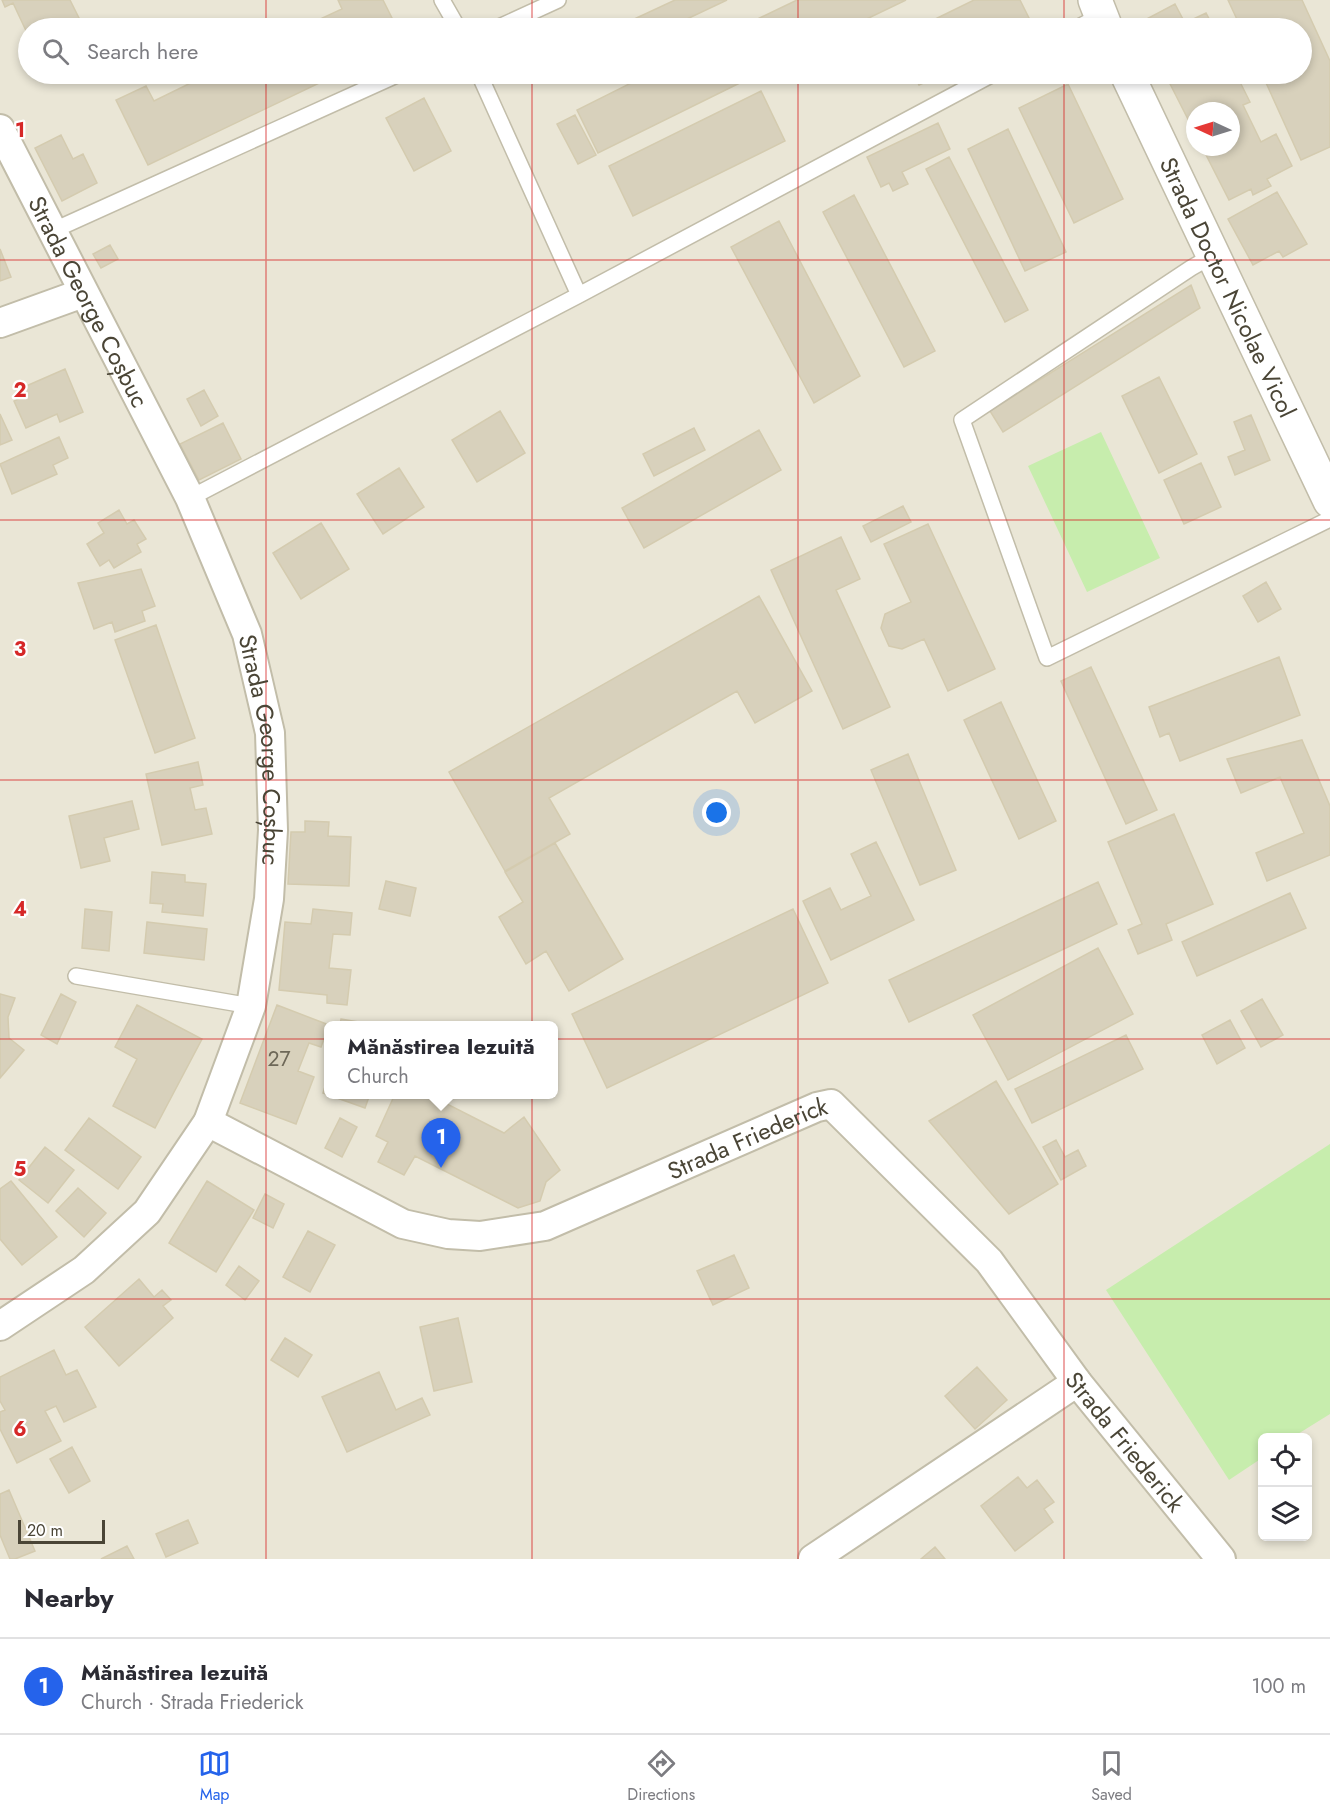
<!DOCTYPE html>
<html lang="en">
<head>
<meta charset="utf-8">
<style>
	body { margin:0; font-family:Jost,sans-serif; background:#f7f7f7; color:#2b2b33 }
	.controls { position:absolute; right:18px; bottom:18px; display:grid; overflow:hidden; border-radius:9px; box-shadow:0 3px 9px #0003 }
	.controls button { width:54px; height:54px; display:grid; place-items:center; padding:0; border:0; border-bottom:2px solid #e1e1e2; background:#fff; color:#2b2b33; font:30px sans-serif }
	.compass { position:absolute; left:1186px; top:102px; width:54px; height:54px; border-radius:50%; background:#fff; box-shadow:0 3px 9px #0003; rotate:274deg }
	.scale { position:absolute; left:18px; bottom:15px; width:87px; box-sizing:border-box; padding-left:6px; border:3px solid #4a4536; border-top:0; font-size:16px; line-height:21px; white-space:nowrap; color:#4a4536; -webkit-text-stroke:4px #fff; paint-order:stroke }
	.you { position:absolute; left:717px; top:813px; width:21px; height:21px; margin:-15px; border:4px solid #fff; border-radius:50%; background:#1a73e8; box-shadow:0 0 0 9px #1a73e833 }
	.badge { display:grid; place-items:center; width:39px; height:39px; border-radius:50%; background:#2563eb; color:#fff; font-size:20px; font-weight:700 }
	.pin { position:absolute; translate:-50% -50px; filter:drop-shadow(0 2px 3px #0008) }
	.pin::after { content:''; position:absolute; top:32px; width:21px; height:18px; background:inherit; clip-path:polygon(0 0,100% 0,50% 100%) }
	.popup { position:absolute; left:324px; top:1021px; width:234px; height:78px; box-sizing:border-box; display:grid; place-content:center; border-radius:9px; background:#fff; filter:drop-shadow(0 2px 4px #0005); font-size:20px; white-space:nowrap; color:#7c7c81 }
	.popup b { font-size:22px; color:#2b2b33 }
	.popup::after { content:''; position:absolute; left:50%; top:100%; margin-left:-12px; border:12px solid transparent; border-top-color:#fff }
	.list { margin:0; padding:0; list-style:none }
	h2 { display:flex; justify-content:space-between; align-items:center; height:78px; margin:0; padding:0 24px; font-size:26px }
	h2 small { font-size:20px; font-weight:400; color:#7c7c81 }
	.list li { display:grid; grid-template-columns:39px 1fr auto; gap:18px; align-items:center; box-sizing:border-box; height:96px; padding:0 24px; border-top:2px solid #e1e1e2 }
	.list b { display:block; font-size:22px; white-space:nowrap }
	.list p { margin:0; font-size:20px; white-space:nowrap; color:#7c7c81 }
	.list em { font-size:20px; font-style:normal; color:#7c7c81 }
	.icon { flex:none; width:33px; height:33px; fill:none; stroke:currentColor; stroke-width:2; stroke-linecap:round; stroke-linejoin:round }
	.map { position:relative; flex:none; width:1330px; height:1559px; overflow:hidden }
	.search { position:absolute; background:#fff; box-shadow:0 3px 9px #0003; left:18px; right:18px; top:18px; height:66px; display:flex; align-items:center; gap:15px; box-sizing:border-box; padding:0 21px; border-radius:33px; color:#7c7c81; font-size:22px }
	.sheet { height:174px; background:#fff }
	nav { display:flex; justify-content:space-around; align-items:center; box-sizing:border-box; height:84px; border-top:2px solid #e1e1e2; background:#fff; font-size:16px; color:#7c7c81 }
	nav a { display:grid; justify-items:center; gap:3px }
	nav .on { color:#2563eb }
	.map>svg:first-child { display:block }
	.residential { fill:#eae6d6; fill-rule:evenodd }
	.green { fill:#c7edad }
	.building { fill:#d8d1bc; stroke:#d4cbaf; stroke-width:1.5 }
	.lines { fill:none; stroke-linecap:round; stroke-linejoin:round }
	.service-casing { stroke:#c2bda9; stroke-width:18 }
	.minor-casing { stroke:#c2bda9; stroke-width:32 }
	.tertiary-casing { stroke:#c2bda9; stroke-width:36 }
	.service { stroke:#fff; stroke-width:15 }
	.minor { stroke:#fff; stroke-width:28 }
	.tertiary { stroke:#fff; stroke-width:33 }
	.grid { fill:none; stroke:#d62828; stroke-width:1.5; stroke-opacity:0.55 }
	.labels { text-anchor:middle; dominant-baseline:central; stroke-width:4.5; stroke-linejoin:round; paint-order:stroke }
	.number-label { font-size:21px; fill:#6e6858 }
	.street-label { font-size:24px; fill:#4a4536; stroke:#fff }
	.grid-label { font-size:20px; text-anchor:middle; font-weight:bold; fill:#d62828; stroke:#fff; stroke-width:4.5; stroke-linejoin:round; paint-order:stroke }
</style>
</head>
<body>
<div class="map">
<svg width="1330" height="1559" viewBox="0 0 1330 1559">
	<rect width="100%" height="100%" fill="#f5f3e8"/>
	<!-- residential -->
	<path class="residential" d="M 0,0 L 1330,0 L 1330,1559 L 0,1559 ZM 28,28 L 1302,28 L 1302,74 L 28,74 ZM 1195,111 L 1231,111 L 1231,147 L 1195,147 ZM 328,1026 L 554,1026 L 554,1094 L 328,1094 ZM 1262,1438 L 1308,1438 L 1308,1536 L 1262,1536 Z"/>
	<!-- green -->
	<path class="green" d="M 1101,432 L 1160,558 L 1087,592 L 1028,466 Z
		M 1330,1144 L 1330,1414 L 1293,1437 L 1262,1438 L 1262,1458 L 1229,1480 L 1106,1290 Z"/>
	<!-- building -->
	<path class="building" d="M 2,0 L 70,0 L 84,28 L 28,28 L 28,35 L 13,3 L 5,7 Z
		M 338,0 L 383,0 L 397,28 L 301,28 L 342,9 Z
		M 675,0 L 727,0 L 668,28 L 615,28 Z
		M 797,0 L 906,0 L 848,28 L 739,28 Z
		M 974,0 L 1020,0 L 1034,28 L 917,28 Z
		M 1228,0 L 1302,0 L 1330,61 L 1330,147 L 1301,160 L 1262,74 L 1302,74 L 1302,28 L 1241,28 Z
		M 1175,4 L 1185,23 L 1206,13 L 1214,28 L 1142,28 L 1139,23 Z
		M 209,74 L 338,74 L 148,165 L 116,100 L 146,86 L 154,101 Z
		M 649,74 L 758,74 L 598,153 L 577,110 Z
		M 913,74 L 943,74 L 919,85 Z
		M 1165,74 L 1236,74 L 1250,102 L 1243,105 L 1261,142 L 1276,134 L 1292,166 L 1267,179 L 1271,186 L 1253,195 L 1251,189 L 1229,200 L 1202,147 L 1231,147 L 1231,111 L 1195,111 L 1195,133 Z
		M 1068,84 L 1123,199 L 1074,223 L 1019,108 Z
		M 761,91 L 785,141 L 633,216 L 609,166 Z
		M 424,98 L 451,151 L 414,171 L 386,118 Z
		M 575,115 L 596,155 L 578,164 L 557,124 Z
		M 938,123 L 950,149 L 902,172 L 908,184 L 893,191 L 889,183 L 881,187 L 867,157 Z
		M 1008,129 L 1066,252 L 1025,271 L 968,149 Z
		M 61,135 L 73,159 L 83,154 L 97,183 L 62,201 L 35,148 Z
		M 949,157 L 1028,310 L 1005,322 L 926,169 Z
		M 1277,192 L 1307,244 L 1283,257 L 1279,251 L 1253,265 L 1228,219 Z
		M 854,195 L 935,351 L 904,367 L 823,212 Z
		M 779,221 L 860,376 L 814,403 L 731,247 Z
		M 110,245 L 118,259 L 101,268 L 93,254 Z
		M 0,249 L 11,277 L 0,281 Z
		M 1191,285 L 1200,308 L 1003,432 L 990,411 Z
		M 65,369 L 83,412 L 60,422 L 57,414 L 26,428 L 14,401 L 27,395 L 24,387 Z
		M 1159,377 L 1197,454 L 1159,473 L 1122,396 Z
		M 204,390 L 218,416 L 201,426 L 187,399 Z
		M 500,411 L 525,453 L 477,482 L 452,440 Z
		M 0,414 L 12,440 L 0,445 Z
		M 1251,415 L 1270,460 L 1235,475 L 1228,457 L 1245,450 L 1234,422 Z
		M 223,423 L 241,459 L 199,480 L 180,444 Z
		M 694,428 L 705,450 L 654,476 L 643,454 Z
		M 759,430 L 781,470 L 644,548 L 622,508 Z
		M 59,437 L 68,458 L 53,465 L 57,474 L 12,494 L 0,464 Z
		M 1201,463 L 1221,507 L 1184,524 L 1164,480 Z
		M 399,468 L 424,507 L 383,534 L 357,494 Z
		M 903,506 L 911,522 L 871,542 L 863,526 Z
		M 119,510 L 127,524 L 134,520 L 146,539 L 137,544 L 141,552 L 114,568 L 109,560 L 100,566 L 87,544 L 104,533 L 98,523 Z
		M 321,523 L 349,569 L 301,599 L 273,553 Z
		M 928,524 L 995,669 L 948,691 L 924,639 L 902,649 L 889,646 L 881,628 L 885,614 L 911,602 L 884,544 Z
		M 841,537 L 860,579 L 836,590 L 890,707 L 843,729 L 771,570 Z
		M 141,569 L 155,606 L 142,611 L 145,621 L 115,632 L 112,622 L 94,629 L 78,583 Z
		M 1266,582 L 1281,609 L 1258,622 L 1243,596 Z
		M 759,596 L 812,691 L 755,723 L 737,691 L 549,798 L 570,834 L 505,871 L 449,772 Z
		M 156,625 L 195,738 L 155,753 L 115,640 Z
		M 1279,657 L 1300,715 L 1180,761 L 1169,733 L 1160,737 L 1149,707 Z
		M 1091,667 L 1157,810 L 1126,824 L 1061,681 Z
		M 1001,702 L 1056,821 L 1019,839 L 964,720 Z
		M 1302,740 L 1330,806 L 1330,855 L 1267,881 L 1256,853 L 1304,833 L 1280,777 L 1241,793 L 1227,759 Z
		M 908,754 L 956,870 L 920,885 L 871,770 Z
		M 198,762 L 203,785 L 190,788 L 195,810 L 206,808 L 212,834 L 162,845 L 146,774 Z
		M 132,801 L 139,829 L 104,838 L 110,861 L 81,868 L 69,816 Z
		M 1174,814 L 1213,904 L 1166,924 L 1172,940 L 1138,954 L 1128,930 L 1142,924 L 1108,842 Z
		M 305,821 L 329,822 L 328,836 L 351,837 L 349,886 L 288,884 L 291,832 L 305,832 Z
		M 876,842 L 914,920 L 831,960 L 803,901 L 830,888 L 841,910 L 871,896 L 851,854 Z
		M 555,843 L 623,959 L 569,991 L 546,951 L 526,964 L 499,917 L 523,902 L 505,872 Z
		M 152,872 L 185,875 L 185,882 L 206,884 L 203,916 L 162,912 L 163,904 L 150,903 Z
		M 386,881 L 416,888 L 410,916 L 379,909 Z
		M 1098,882 L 1117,924 L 909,1022 L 889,980 Z
		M 1290,893 L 1306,928 L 1197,976 L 1182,942 Z
		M 85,909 L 112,912 L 109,951 L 82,948 Z
		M 313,909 L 352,913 L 350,935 L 333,934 L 329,968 L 351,970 L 347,1005 L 327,1003 L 327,995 L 279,990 L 285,922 L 311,924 Z
		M 793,909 L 828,983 L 607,1088 L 572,1014 Z
		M 147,922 L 207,929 L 204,960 L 144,953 Z
		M 1098,948 L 1133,1014 L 1008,1080 L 973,1015 Z
		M 0,994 L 15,998 L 8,1017 L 9,1038 L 24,1050 L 0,1078 Z
		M 61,994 L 76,1002 L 57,1044 L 41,1035 Z
		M 1262,999 L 1283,1035 L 1261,1047 L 1241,1011 Z
		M 137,1005 L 202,1039 L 155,1128 L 113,1106 L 137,1059 L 115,1047 Z
		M 277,1005 L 329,1025 L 321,1047 L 309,1043 L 298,1071 L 314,1077 L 296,1124 L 240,1103 Z
		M 341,1019 L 364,1023 L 364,1026 L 340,1026 Z
		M 1230,1020 L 1245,1048 L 1217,1064 L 1202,1035 Z
		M 1126,1035 L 1143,1069 L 1032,1123 L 1015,1089 Z
		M 328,1077 L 328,1094 L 370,1094 L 365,1108 L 323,1093 Z
		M 996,1081 L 1058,1184 L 1009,1214 L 929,1121 Z
		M 395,1094 L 447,1094 L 443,1102 L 504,1133 L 524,1117 L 560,1170 L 546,1182 L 540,1201 L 518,1208 L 415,1156 L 404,1175 L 378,1162 L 388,1142 L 376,1136 Z
		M 89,1118 L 141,1157 L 118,1189 L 65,1150 Z
		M 340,1118 L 357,1127 L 342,1157 L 325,1148 Z
		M 1056,1140 L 1065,1157 L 1078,1150 L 1086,1166 L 1061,1180 L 1043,1147 Z
		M 45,1147 L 74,1170 L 48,1203 L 19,1180 Z
		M 11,1181 L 57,1237 L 22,1265 L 0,1239 L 0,1189 Z
		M 207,1181 L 254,1210 L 216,1272 L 169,1243 Z
		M 78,1188 L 106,1213 L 84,1237 L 56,1211 Z
		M 265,1194 L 284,1204 L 273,1228 L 253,1218 Z
		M 308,1231 L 335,1245 L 310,1292 L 283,1277 Z
		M 734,1255 L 749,1288 L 713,1305 L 697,1271 Z
		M 239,1266 L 259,1281 L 245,1300 L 226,1285 Z
		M 139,1279 L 154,1297 L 162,1290 L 171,1300 L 163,1306 L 173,1318 L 119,1366 L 85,1327 Z
		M 458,1318 L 472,1382 L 434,1391 L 420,1327 Z
		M 285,1338 L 312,1355 L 298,1377 L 271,1360 Z
		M 54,1350 L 66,1375 L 77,1370 L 96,1407 L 64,1422 L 56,1406 L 45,1411 L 61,1441 L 17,1463 L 0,1429 L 0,1412 L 5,1410 L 0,1401 L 0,1377 Z
		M 977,1367 L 1007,1400 L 975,1429 L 945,1396 Z
		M 379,1372 L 396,1410 L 422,1398 L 430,1415 L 347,1452 L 322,1397 Z
		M 72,1447 L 90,1481 L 69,1493 L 50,1459 Z
		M 1018,1477 L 1027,1488 L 1037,1480 L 1054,1502 L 1044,1509 L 1053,1522 L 1015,1551 L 981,1506 Z
		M 9,1490 L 35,1551 L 15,1559 L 10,1559 L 0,1535 L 0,1494 Z
		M 188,1520 L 198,1543 L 166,1557 L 156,1534 Z
		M 127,1546 L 134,1559 L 101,1559 Z
		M 935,1547 L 945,1559 L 921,1559 Z"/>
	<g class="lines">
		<defs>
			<path id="service" d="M 442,0 L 458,28
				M 497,28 L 558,0
				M 1077,28 L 1100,16
				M 479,74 L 579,295
				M 52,231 L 399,74
				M 1212,256 L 1191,268 L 962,420 L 1047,658 L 1330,519
				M 190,498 L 579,295 L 993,74
				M 76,976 L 251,1006"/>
			<g id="minor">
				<path id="s1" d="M 0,129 L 190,498 L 247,634 L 270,733 L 273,830 L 269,899 L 251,1006 L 208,1122 L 147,1212 L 84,1270 L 0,1326"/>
				<path d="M 0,323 L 83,293"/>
				<path id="s2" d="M 208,1122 L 403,1224 L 448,1234 L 480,1236 L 545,1226 L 817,1107 L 831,1104 L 989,1261 L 1077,1382 L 1221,1559"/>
				<path d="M 813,1559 L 1077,1382"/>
			</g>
			<g id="tertiary">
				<path d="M 1095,0 L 1106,28"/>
				<path id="s3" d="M 1127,74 L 1330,501"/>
			</g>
		</defs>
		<!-- service casing -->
		<use href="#service" class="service-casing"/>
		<!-- minor casing -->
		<use href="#minor" class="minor-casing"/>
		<!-- tertiary casing -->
		<use href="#tertiary" class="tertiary-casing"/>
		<!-- service -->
		<use href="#service" class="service"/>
		<!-- minor -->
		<use href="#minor" class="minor"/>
		<!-- tertiary -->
		<use href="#tertiary" class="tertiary"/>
	</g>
	<!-- grid -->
	<path class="grid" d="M 266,0 L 266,28M 532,0 L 532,28M 798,0 L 798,28M 1064,0 L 1064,28M 266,74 L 266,1559M 532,74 L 532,1559M 798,74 L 798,1559M 1064,74 L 1064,1559M 0,260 L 1330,260M 0,520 L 1330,520M 0,780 L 1330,780M 0,1039 L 1330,1039M 0,1299 L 1330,1299"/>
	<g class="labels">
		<!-- number labels -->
		<g class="number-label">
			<text x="279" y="1059">27</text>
		</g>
		<!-- street labels -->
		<g class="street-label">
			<text stroke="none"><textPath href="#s3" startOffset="236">Strada Doctor Nicolae Vicol</textPath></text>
			<text stroke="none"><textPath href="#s1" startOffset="194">Strada George Coșbuc</textPath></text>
			<text stroke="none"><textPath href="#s1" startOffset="680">Strada George Coșbuc</textPath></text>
			<text stroke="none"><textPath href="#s2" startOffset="585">Strada Friederick</textPath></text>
			<text stroke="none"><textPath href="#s2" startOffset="1124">Strada Friederick</textPath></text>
		</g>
	</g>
	<g class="grid-label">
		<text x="20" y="137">1</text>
		<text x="20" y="397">2</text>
		<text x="20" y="656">3</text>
		<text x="20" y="916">4</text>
		<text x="20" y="1176">5</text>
		<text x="20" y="1436">6</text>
	</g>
</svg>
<div class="controls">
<button><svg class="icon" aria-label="locate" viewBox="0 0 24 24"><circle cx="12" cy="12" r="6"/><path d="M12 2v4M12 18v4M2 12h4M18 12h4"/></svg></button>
<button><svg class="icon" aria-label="layers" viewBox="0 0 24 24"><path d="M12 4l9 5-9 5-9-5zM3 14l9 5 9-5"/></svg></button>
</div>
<svg class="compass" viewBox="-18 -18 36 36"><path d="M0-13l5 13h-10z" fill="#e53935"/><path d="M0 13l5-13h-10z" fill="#7c7c81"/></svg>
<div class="scale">20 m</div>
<div class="you"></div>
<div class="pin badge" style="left:441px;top:1168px">1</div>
<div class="popup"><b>Mănăstirea Iezuită</b>Church</div>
<div class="search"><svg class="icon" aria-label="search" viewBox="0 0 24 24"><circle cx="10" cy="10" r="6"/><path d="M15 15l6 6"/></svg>Search here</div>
</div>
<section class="sheet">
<h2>Nearby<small></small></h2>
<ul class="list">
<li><span class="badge">1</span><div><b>Mănăstirea Iezuită</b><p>Church · Strada Friederick</p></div><em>100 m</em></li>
</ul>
</section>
<nav>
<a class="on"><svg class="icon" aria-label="map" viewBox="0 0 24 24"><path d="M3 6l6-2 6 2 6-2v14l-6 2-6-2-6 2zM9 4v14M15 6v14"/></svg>Map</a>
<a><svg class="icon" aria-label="directions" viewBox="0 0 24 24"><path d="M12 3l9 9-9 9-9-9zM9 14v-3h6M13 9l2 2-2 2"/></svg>Directions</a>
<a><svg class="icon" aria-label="saved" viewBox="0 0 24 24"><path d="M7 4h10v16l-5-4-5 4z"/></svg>Saved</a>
</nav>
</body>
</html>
